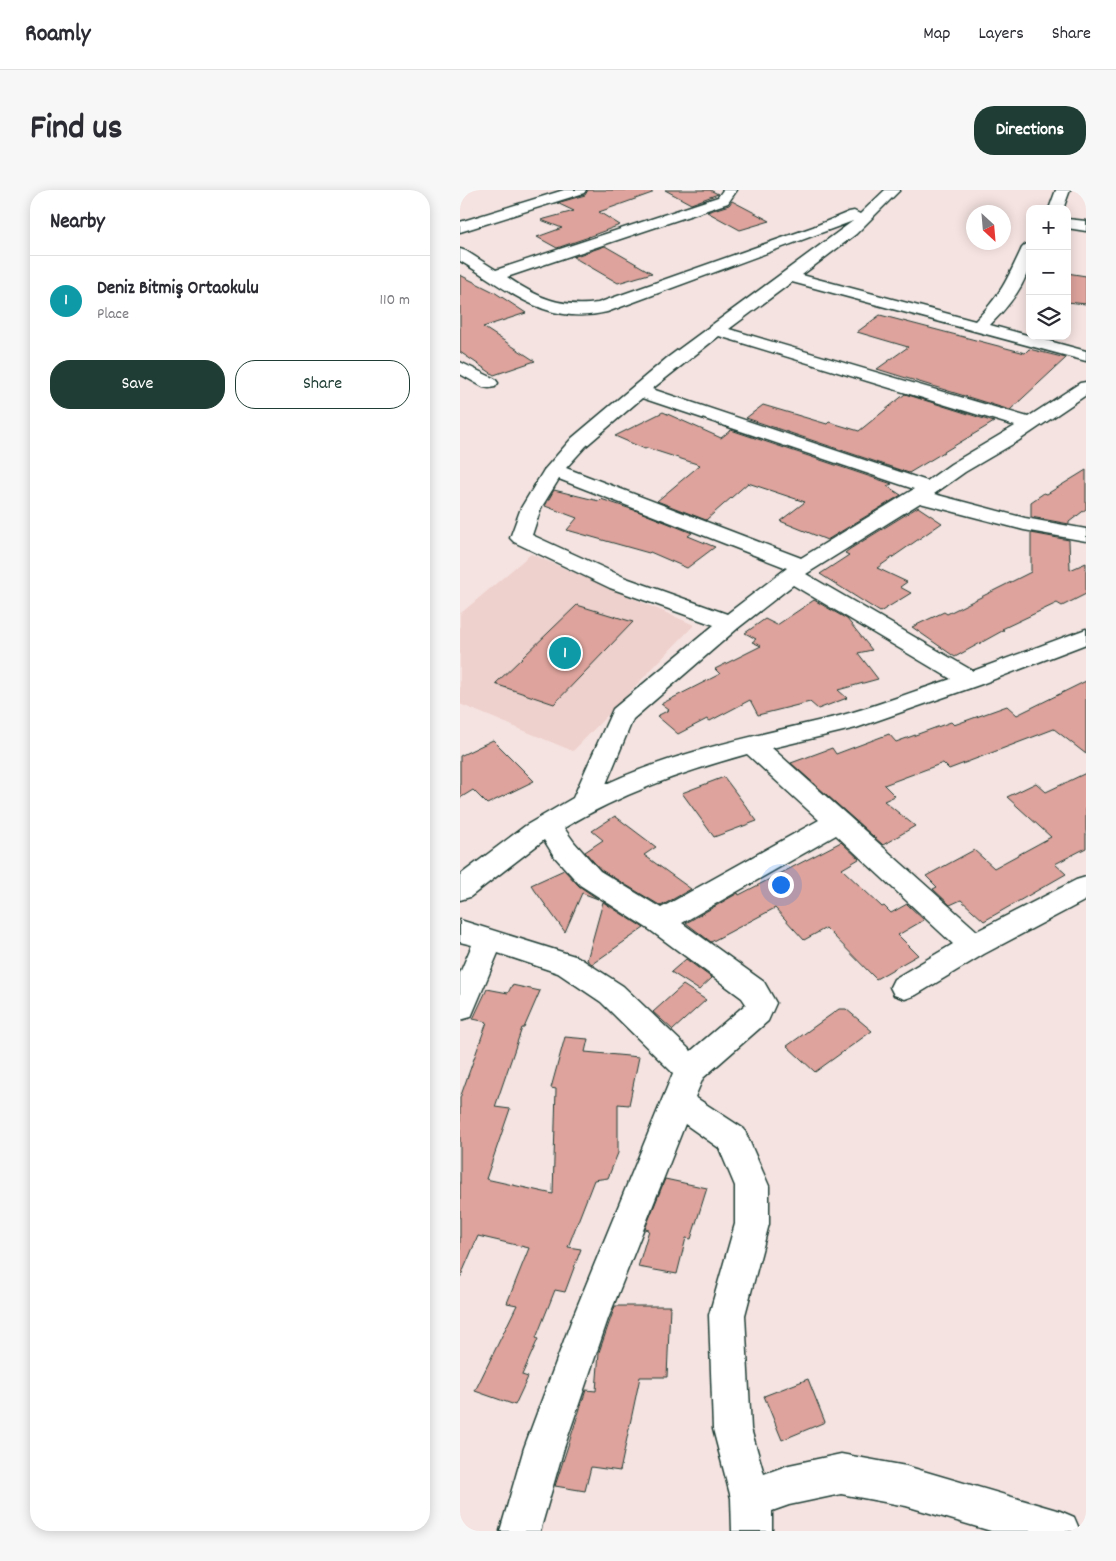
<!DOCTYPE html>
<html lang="en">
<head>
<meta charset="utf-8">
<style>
	body { margin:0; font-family:Dekko,sans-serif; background:#f7f7f7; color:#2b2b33 }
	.controls { position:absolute; right:15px; top:15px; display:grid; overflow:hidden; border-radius:10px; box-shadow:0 2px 12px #0003 }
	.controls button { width:45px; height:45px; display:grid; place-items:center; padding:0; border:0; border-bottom:1px solid #e1e1e2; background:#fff; color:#2b2b33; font:25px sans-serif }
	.compass { position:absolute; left:506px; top:15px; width:45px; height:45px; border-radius:50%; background:#fff; box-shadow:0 2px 12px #0003; rotate:154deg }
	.you { position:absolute; left:320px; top:694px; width:18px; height:18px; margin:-12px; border:4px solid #fff; border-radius:50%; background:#1a73e8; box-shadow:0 0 0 8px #1a73e833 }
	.badge { display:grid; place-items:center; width:32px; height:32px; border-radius:50%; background:#1f3d34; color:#fff; font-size:16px; font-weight:700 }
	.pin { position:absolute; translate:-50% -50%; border:2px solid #fff; box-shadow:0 1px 5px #0006 }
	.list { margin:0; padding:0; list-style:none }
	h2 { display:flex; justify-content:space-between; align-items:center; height:65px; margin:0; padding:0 20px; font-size:21px }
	h2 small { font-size:16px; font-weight:400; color:#7c7c81 }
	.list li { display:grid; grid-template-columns:32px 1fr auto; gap:15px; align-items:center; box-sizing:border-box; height:90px; padding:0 20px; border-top:1px solid #e1e1e2 }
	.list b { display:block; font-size:19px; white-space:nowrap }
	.list p { margin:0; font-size:16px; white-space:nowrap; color:#7c7c81 }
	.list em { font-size:16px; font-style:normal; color:#7c7c81 }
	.actions { display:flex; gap:10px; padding:15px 20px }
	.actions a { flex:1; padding:11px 0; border:1px solid #1f3d34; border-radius:20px; text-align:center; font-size:18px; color:#1f3d34 }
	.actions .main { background:#1f3d34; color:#fff }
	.icon { flex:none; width:28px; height:28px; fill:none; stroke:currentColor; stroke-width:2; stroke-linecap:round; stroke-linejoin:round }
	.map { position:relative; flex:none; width:626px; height:1341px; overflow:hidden; border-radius:20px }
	header { display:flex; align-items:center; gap:30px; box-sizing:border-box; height:70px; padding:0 25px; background:#fff; border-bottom:1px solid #e1e1e2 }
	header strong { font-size:24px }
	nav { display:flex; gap:28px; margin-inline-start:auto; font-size:18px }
	.intro { display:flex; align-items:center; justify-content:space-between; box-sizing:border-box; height:120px; padding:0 30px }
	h1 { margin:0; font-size:35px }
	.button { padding:12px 22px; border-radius:20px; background:#1f3d34; color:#fff; font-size:18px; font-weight:700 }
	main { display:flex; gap:30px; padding:0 30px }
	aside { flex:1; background:#fff; border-radius:20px; box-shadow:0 2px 12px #0003 }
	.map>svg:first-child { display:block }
	.built { fill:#eed0cc }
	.building { fill:#dda39c; stroke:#1f3d34 }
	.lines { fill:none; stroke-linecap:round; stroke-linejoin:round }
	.minor-casing { stroke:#1f3d34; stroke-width:3 }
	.minor { fill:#fff; fill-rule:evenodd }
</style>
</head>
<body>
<header>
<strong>Roamly</strong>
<nav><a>Map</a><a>Layers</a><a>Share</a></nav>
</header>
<div class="intro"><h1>Find us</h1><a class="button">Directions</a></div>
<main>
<aside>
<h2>Nearby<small></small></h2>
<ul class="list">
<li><span class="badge" style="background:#0f9aa8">1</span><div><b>Deniz Bitmiş Ortaokulu</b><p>Place</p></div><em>110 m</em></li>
</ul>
<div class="actions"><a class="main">Save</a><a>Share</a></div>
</aside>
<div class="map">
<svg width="626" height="1341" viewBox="0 0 626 1341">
	<rect width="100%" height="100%" fill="#f5e3e1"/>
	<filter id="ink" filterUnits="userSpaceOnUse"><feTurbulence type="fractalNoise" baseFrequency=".02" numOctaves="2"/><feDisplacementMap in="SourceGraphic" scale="10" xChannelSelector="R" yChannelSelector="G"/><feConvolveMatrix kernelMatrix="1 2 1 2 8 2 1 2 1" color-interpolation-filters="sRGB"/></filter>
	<g filter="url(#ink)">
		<!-- built -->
		<path class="built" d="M 71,364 L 234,435 L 113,561 L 0,514 L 0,424 Z"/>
		<!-- building -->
		<path class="building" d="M 128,0 L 192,0 L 192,3 L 139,22 L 160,35 L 128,47 L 129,47 L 97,58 L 77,47 L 102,38 L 81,30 L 114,21 L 97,13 L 125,5 Z
			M 205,0 L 250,0 L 258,4 L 231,14 Z
			M 272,11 L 310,31 L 280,40 L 247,22 L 269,15 Z
			M 145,56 L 192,83 L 158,93 L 113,67 Z
			M 607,83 L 626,86 L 626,114 L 607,112 Z
			M 0,85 L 34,102 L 66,123 L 23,137 L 75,171 L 34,185 L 0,162 Z
			M 420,125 L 565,163 L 569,159 L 606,168 L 550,220 L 417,179 L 448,157 L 397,142 Z
			M 445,204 L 534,232 L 449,283 L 286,228 L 303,215 L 367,234 L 369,232 L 399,241 Z
			M 203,222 L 261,248 L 271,240 L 432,294 L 427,296 L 441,305 L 367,350 L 320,331 L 345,312 L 288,293 L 246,330 L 197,311 L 240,275 L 187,258 L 185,259 L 155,246 Z
			M 626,280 L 626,319 L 609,332 L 609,334 L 571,327 L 571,312 L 584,303 L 587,304 Z
			M 94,300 L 139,311 L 141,309 L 180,322 L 232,343 L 228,346 L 255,357 L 227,378 L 190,362 L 189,363 L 107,340 L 117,328 L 85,316 Z
			M 458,317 L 482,333 L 417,378 L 447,392 L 440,397 L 451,403 L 420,422 L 360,384 L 389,365 L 385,363 L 390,359 Z
			M 571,343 L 609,350 L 610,380 L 626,373 L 626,404 L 602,416 L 597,413 L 542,439 L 544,440 L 495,467 L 452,437 L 484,422 L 487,424 L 571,382 Z
			M 354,410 L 387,429 L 412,460 L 398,463 L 418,489 L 378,500 L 387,508 L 358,519 L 350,512 L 298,525 L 290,510 L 250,531 L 247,529 L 218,544 L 197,526 L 209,520 L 201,514 L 260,484 L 255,479 L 301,456 L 292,452 L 296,449 L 285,443 L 305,429 L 317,435 Z
			M 117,415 L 173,432 L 94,514 L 35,494 Z
			M 626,491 L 626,564 L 594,539 L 489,579 L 483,573 L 424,595 L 435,606 L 424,611 L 455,636 L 423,655 L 331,573 L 372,558 L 376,564 L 429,544 L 436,552 L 491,532 L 494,535 L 547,516 L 557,525 Z
			M 33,550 L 74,591 L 27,614 L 13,600 L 0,608 L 0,566 Z
			M 626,583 L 626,658 L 595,674 L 606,684 L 524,731 L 501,710 L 490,715 L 473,699 L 477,697 L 466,686 L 514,660 L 534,678 L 591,647 L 547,607 L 576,593 L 586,602 Z
			M 264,587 L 297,631 L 254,647 L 222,603 Z
			M 155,626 L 196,657 L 184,665 L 231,699 L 201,716 L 141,680 L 125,662 L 143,650 L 132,641 Z
			M 381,652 L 399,669 L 382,679 L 422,717 L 424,716 L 431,723 L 447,714 L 464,730 L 438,745 L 458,765 L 416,789 L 366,738 L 344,750 L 315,718 L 251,752 L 226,733 L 278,703 L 279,705 Z
			M 104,680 L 119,696 L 138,709 L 122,703 L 105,742 L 71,695 Z
			M 143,712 L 184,738 L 132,774 L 127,770 Z
			M 226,769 L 252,788 L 239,800 L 211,782 Z
			M 52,795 L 80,801 L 64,838 L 62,838 L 35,917 L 50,919 L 26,989 L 93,1004 L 96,899 L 91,898 L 105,847 L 128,849 L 125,862 L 179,867 L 169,915 L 158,914 L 158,963 L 148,988 L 134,990 L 108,1057 L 121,1059 L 105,1102 L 95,1100 L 76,1148 L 78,1149 L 62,1185 L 68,1187 L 55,1215 L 15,1201 L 57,1115 L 47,1113 L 69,1058 L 18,1046 L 0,1088 L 0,908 L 27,832 L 13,829 L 27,799 L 48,803 Z
			M 223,795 L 246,810 L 213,840 L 193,822 Z
			M 379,819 L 386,819 L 412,841 L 355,882 L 327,856 Z
			M 205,989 L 247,998 L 231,1049 L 226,1048 L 217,1084 L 178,1077 L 189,1040 L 185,1039 Z
			M 155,1116 L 210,1116 L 207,1187 L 180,1187 L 160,1281 L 131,1277 L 125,1301 L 95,1296 L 126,1200 L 136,1201 L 139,1162 Z
			M 348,1189 L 365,1232 L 322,1250 L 304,1206 Z"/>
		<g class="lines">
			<defs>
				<path id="minor" d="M 104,0 L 126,0 L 124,3 L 0,42 L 0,32 Z
					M 263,0 L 277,0 L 268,13 L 47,87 C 78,108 100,118 138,113 L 353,37 L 389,22 L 394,21 L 400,24 L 425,0 L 440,0 L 396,44 L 342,85 L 515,131 C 540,106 547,90 562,58 L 565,55 L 570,53 C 570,61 571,70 569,77 C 563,99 546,119 530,135 L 626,161 L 626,171 L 332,92 L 269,139 L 568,227 L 620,193 L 626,192 L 626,205 L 558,251 L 505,282 L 474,304 L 565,328 L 626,339 L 626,351 L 564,340 L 460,313 L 346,384 L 513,481 L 626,439 L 626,454 L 519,495 L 396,538 L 312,558 L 517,741 L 616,690 L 626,687 L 626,710 L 524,764 L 456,805 L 445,809 L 434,805 L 430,797 L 434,789 L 493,754 L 376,645 L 222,733 L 304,792 L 316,813 L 308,831 L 243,888 L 235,907 L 284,939 L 309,996 L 309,1034 L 285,1125 L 291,1239 L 304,1284 L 329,1275 L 381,1264 L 446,1276 L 600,1321 L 614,1327 L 620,1341 L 531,1341 L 446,1316 L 381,1304 L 329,1315 L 312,1321 L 312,1341 L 272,1341 L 271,1308 L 253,1239 L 249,1125 L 275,1034 L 275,996 L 259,958 L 225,934 L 148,1129 L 104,1258 L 80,1341 L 40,1341 L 64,1258 L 112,1129 L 213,883 L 141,812 L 98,783 L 38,763 L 11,827 L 0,830 L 0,783 L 12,755 L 0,752 L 0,730 L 118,767 L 163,796 L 231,861 L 286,814 L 282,808 L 190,740 L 120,695 L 94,666 L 84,650 L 10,707 L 0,710 L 0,685 L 65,636 L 113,608 L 153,519 L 254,435 L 150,398 L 54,352 L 50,348 L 61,318 L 84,280 L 112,248 L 207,168 L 393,31 L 147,122 C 86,137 48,99 0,71 L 0,59 L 6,61 L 36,80 L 258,7 ZM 259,146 L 555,236 L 491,274 L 467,291 L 192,199 ZM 182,208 L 454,299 L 341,368 L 106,278 L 126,256 ZM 99,289 L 327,378 L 267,424 L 166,388 L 72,345 L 81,318 ZM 333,395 L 491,489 C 454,501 417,516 379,526 C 300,545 220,560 146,594 L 173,529 L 278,438 ZM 287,564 L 359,630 L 201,718 L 140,681 L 114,652 L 104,638 C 162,603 223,582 287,564 Z
					M 596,0 L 610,0 L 603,19 L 589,19 Z
					M 607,29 L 626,31 L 626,41 L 607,38 Z
					M 0,172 L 35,189 L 38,193 L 35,197 L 29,198 L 23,197 L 0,184 Z"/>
			</defs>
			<!-- minor casing -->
			<use href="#minor" class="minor-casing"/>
			<!-- minor -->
			<use href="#minor" class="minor"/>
		</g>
	</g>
</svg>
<div class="controls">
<button>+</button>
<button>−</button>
<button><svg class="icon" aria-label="layers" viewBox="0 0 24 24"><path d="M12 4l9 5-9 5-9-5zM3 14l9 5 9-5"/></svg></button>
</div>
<svg class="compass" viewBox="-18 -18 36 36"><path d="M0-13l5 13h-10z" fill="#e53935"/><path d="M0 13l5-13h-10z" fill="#7c7c81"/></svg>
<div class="you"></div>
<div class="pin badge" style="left:105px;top:463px;background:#0f9aa8">1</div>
</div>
</main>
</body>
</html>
